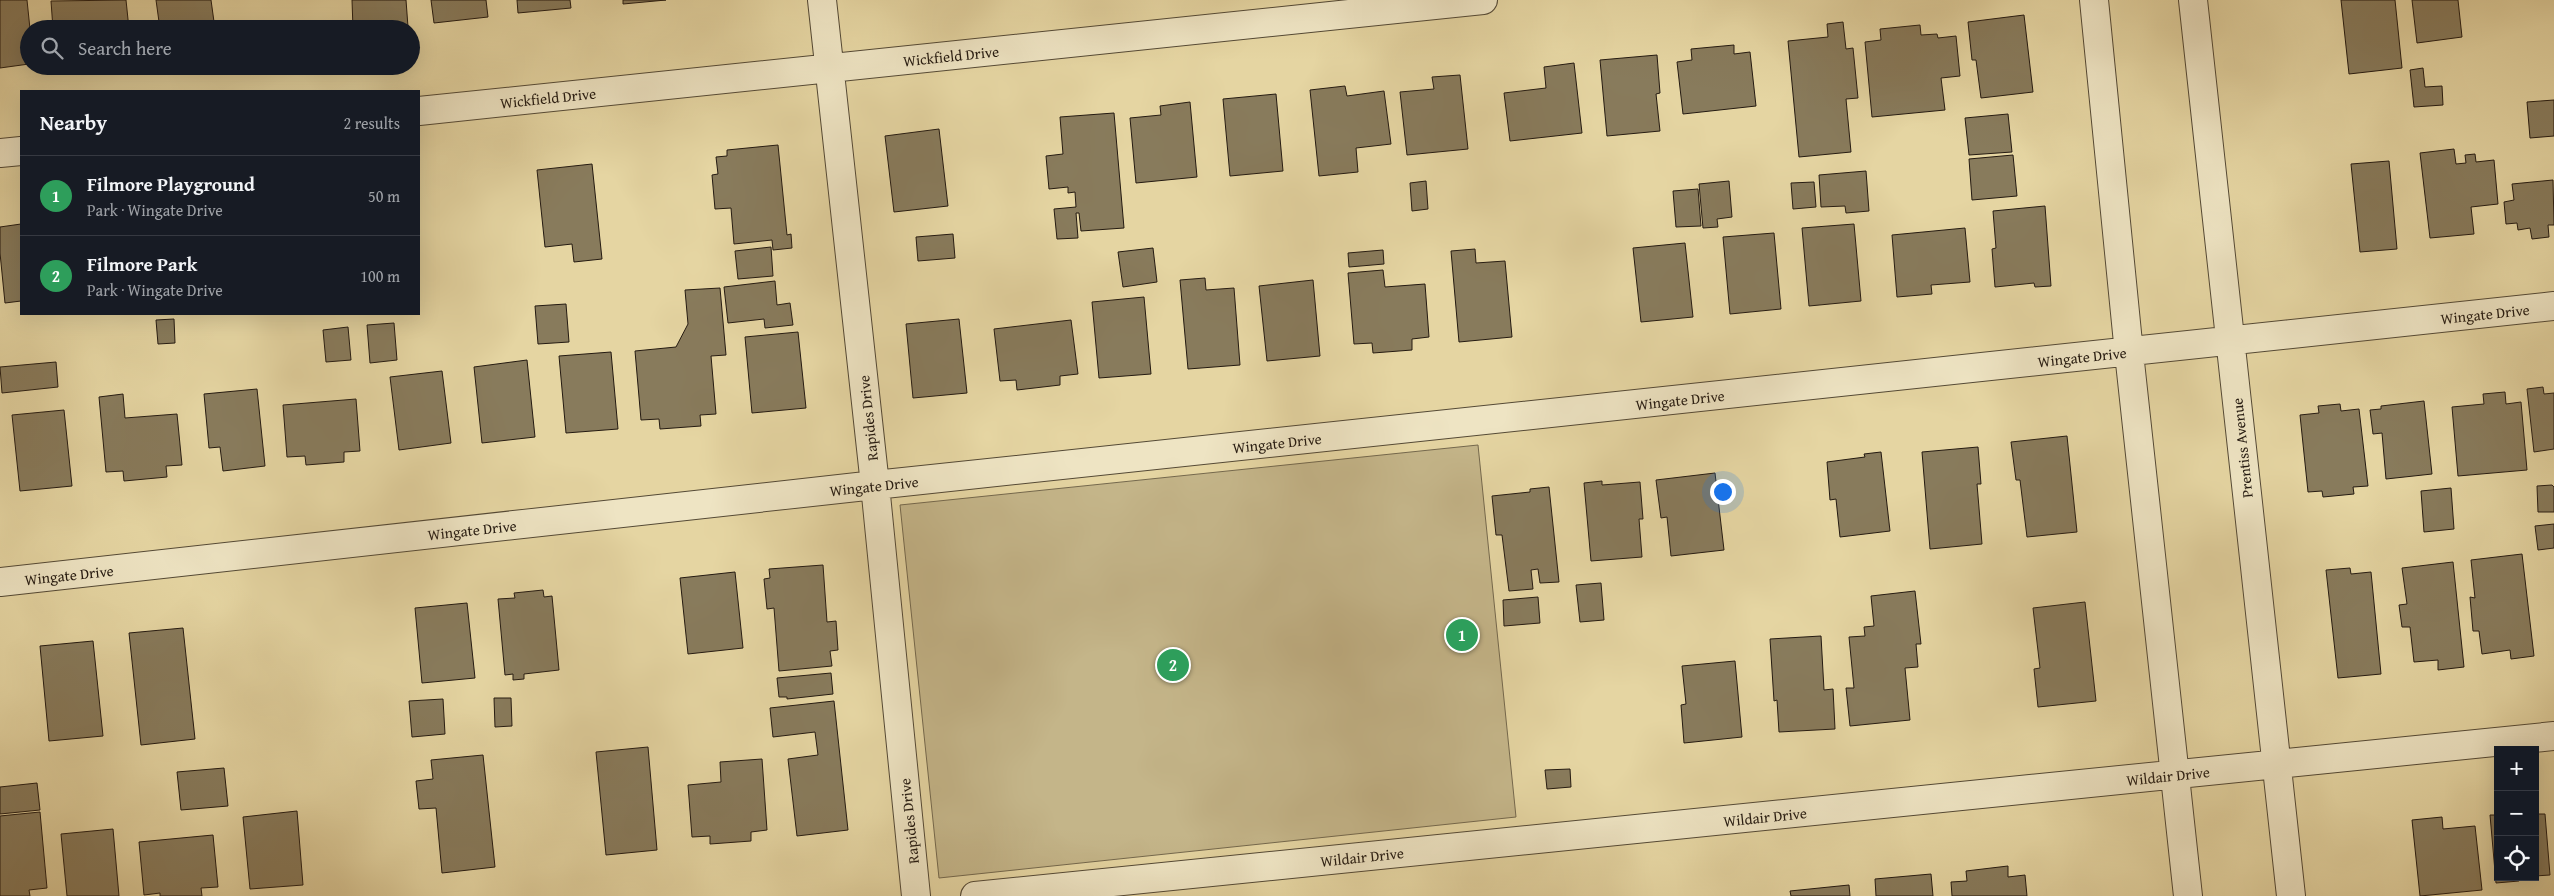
<!DOCTYPE html>
<html lang="en">
<head>
<meta charset="utf-8">
<style>
	body { margin:0; font-family:"Gentium Book Plus",serif; background:#242831; color:#f1f3f6 }
	.controls { position:absolute; right:15px; bottom:15px; display:grid; overflow:hidden; border-radius:0px; box-shadow:0 5px 20px #0002 }
	.controls button { width:45px; height:45px; display:grid; place-items:center; padding:0; border:0; border-bottom:1px solid #363941; background:#171b24; color:#f1f3f6; font:25px sans-serif }
	.you { position:absolute; left:1722px; top:491px; width:18px; height:18px; margin:-12px; border:4px solid #fff; border-radius:50%; background:#1a73e8; box-shadow:0 0 0 8px #1a73e833 }
	.badge { display:grid; place-items:center; width:32px; height:32px; border-radius:50%; background:#0b8043; color:#fff; font-size:16px; font-weight:700 }
	.pin { position:absolute; translate:-50% -50%; border:2px solid #fff; box-shadow:0 1px 5px #0006 }
	.list { margin:0; padding:0; list-style:none }
	h2 { display:flex; justify-content:space-between; align-items:center; height:65px; margin:0; padding:0 20px; font-size:21px }
	h2 small { font-size:16px; font-weight:400; color:#9ea1a6 }
	.list li { display:grid; grid-template-columns:32px 1fr auto; gap:15px; align-items:center; box-sizing:border-box; height:80px; padding:0 20px; border-top:1px solid #363941 }
	.list b { display:block; font-size:19px; white-space:nowrap }
	.list p { margin:0; font-size:16px; white-space:nowrap; color:#9ea1a6 }
	.list em { font-size:16px; font-style:normal; color:#9ea1a6 }
	.icon { flex:none; width:28px; height:28px; fill:none; stroke:currentColor; stroke-width:2; stroke-linecap:round; stroke-linejoin:round }
	.map { position:relative; flex:none; width:2554px; height:896px; overflow:hidden }
	.search { position:absolute; background:#171b24; box-shadow:0 5px 20px #0002; left:20px; top:20px; width:400px; height:55px; display:flex; align-items:center; gap:12px; box-sizing:border-box; padding:0 18px; border-radius:28px; color:#9ea1a6; font-size:19px }
	.panel { position:absolute; background:#171b24; box-shadow:0 5px 20px #0002; left:20px; top:90px; width:400px; height:225px; border-radius:0px }
	.map>svg:first-child { display:block }
	.green { fill:#c4b589; stroke:#74684d }
	.building { fill:#887b5c; stroke:#241a11 }
	.lines { fill:none; stroke-linecap:round; stroke-linejoin:round }
	.minor-casing { stroke:#544935; stroke-width:30 }
	.minor { stroke:#eee4c3; stroke-width:28 }
	.labels { text-anchor:middle; dominant-baseline:central; stroke-width:4.5; stroke-linejoin:round; paint-order:stroke }
	.street-label { font-size:15px; fill:#241a11; stroke:#eee4c3 }
</style>
</head>
<body>
<div class="map">
<svg width="2554" height="896" viewBox="0 0 2554 896">
	<rect width="100%" height="100%" fill="#e5d5a2"/>
	<filter id="stains"><feTurbulence type="fractalNoise" baseFrequency=".004" numOctaves="4"/><feColorMatrix values="0 0 0 0 .2 0 0 0 0 .09 0 0 0 0 .02 0 0 0 .5 -.17"/></filter>
	<radialGradient id="worn" r=".72"><stop offset=".6" stop-color="#630" stop-opacity="0"/><stop offset="1" stop-color="#630" stop-opacity=".3"/></radialGradient>
	<!-- green -->
	<path class="green" d="M 1478,445 L 1516,817 L 939,878 L 900,505 Z"/>
	<!-- building -->
	<path class="building" d="M 0,0 L 27,0 L 30,29 L 29,64 L 0,68 Z
		M 126,0 L 129,29 L 53,29 L 51,1 Z
		M 156,0 L 211,0 L 215,29 L 160,29 Z
		M 352,0 L 406,0 L 408,27 L 353,29 Z
		M 431,0 L 486,0 L 488,17 L 434,23 Z
		M 517,0 L 570,0 L 571,8 L 518,13 Z
		M 623,0 L 666,0 L 623,4 Z
		M 2341,0 L 2395,0 L 2402,68 L 2349,74 Z
		M 2412,0 L 2458,0 L 2462,37 L 2417,43 Z
		M 2024,15 L 2033,92 L 1981,98 L 1976,60 L 1972,60 L 1968,22 Z
		M 1843,22 L 1846,49 L 1853,48 L 1858,98 L 1846,99 L 1851,152 L 1799,157 L 1788,41 L 1828,37 L 1827,24 Z
		M 1920,25 L 1921,35 L 1937,34 L 1938,38 L 1956,36 L 1960,76 L 1941,78 L 1945,110 L 1872,117 L 1865,42 L 1881,40 L 1880,29 Z
		M 1734,45 L 1734,54 L 1750,52 L 1756,106 L 1683,114 L 1677,62 L 1692,60 L 1691,49 Z
		M 1657,55 L 1660,93 L 1656,94 L 1660,131 L 1607,136 L 1600,60 Z
		M 1574,63 L 1582,133 L 1510,141 L 1504,93 L 1546,88 L 1544,67 Z
		M 2423,68 L 2425,87 L 2442,86 L 2443,105 L 2414,107 L 2410,70 Z
		M 1460,75 L 1468,149 L 1407,155 L 1400,92 L 1434,89 L 1432,77 Z
		M 1345,86 L 1347,96 L 1384,91 L 1391,144 L 1356,148 L 1358,172 L 1319,176 L 1310,90 Z
		M 1276,94 L 1283,171 L 1230,176 L 1223,99 Z
		M 2554,100 L 2554,136 L 2530,138 L 2527,102 Z
		M 1190,102 L 1197,177 L 1136,183 L 1130,118 L 1161,115 L 1160,106 Z
		M 1114,113 L 1124,228 L 1081,231 L 1079,213 L 1076,213 L 1078,238 L 1057,239 L 1054,209 L 1076,207 L 1075,192 L 1068,193 L 1068,187 L 1049,189 L 1046,156 L 1063,154 L 1060,117 Z
		M 2008,114 L 2012,152 L 1969,155 L 1965,118 Z
		M 939,129 L 948,206 L 894,212 L 885,136 Z
		M 778,145 L 787,235 L 791,234 L 792,248 L 773,250 L 772,240 L 734,244 L 731,208 L 715,209 L 712,175 L 718,174 L 716,157 L 727,156 L 727,150 Z
		M 2454,149 L 2456,164 L 2466,163 L 2465,155 L 2475,154 L 2476,162 L 2494,160 L 2498,204 L 2471,207 L 2474,234 L 2430,238 L 2420,153 Z
		M 2013,155 L 2017,196 L 1972,200 L 1969,159 Z
		M 2389,161 L 2397,249 L 2360,252 L 2351,164 Z
		M 592,164 L 602,259 L 574,262 L 572,244 L 545,247 L 537,170 Z
		M 1866,171 L 1869,211 L 1846,213 L 1845,206 L 1821,207 L 1819,175 Z
		M 2553,180 L 2554,225 L 2548,225 L 2549,237 L 2532,239 L 2530,228 L 2518,230 L 2517,223 L 2506,224 L 2504,202 L 2514,200 L 2512,184 Z
		M 1426,181 L 1428,209 L 1412,211 L 1410,183 Z
		M 1729,181 L 1732,217 L 1717,219 L 1718,227 L 1703,228 L 1699,184 Z
		M 1814,182 L 1816,207 L 1793,209 L 1791,183 Z
		M 1698,189 L 1701,226 L 1676,227 L 1673,191 Z
		M 2045,206 L 2051,286 L 2035,287 L 2034,283 L 1995,287 L 1992,249 L 1996,248 L 1993,211 Z
		M 21,224 L 21,301 L 5,303 L 0,253 L 0,227 Z
		M 1854,224 L 1861,301 L 1809,306 L 1802,228 Z
		M 1965,228 L 1970,282 L 1931,285 L 1932,294 L 1897,297 L 1892,235 Z
		M 1774,233 L 1781,309 L 1730,314 L 1723,237 Z
		M 953,234 L 955,258 L 918,261 L 916,237 Z
		M 1685,243 L 1693,317 L 1641,322 L 1633,248 Z
		M 771,247 L 773,276 L 738,279 L 735,251 Z
		M 1153,248 L 1157,282 L 1123,287 L 1118,252 Z
		M 1475,249 L 1476,263 L 1505,261 L 1512,337 L 1459,342 L 1451,251 Z
		M 1383,250 L 1384,264 L 1349,267 L 1348,253 Z
		M 1383,270 L 1385,287 L 1425,284 L 1429,337 L 1412,339 L 1412,350 L 1373,353 L 1372,343 L 1354,344 L 1348,273 Z
		M 1205,278 L 1206,290 L 1234,288 L 1240,365 L 1188,369 L 1180,280 Z
		M 1313,280 L 1320,356 L 1267,361 L 1259,286 Z
		M 775,281 L 777,305 L 790,303 L 793,325 L 765,328 L 764,319 L 728,323 L 724,287 Z
		M 720,288 L 726,355 L 711,356 L 716,414 L 700,415 L 701,426 L 660,429 L 659,419 L 641,420 L 635,351 L 676,347 L 688,324 L 685,290 Z
		M 1144,297 L 1151,374 L 1099,378 L 1092,302 Z
		M 566,304 L 569,342 L 538,344 L 535,306 Z
		M 174,319 L 175,343 L 158,344 L 156,320 Z
		M 959,319 L 967,393 L 913,398 L 906,324 Z
		M 1071,320 L 1078,374 L 1060,376 L 1060,385 L 1017,390 L 1016,380 L 1000,381 L 994,329 Z
		M 394,323 L 397,360 L 370,363 L 367,325 Z
		M 348,327 L 351,360 L 326,362 L 323,330 Z
		M 798,332 L 806,408 L 752,413 L 745,337 Z
		M 611,352 L 618,429 L 566,433 L 559,356 Z
		M 527,360 L 535,437 L 482,443 L 474,367 Z
		M 56,362 L 58,387 L 2,393 L 0,367 Z
		M 442,371 L 451,443 L 399,450 L 390,377 Z
		M 2543,387 L 2544,394 L 2554,393 L 2554,449 L 2534,452 L 2527,389 Z
		M 257,389 L 265,466 L 223,471 L 220,447 L 209,448 L 204,394 Z
		M 2505,392 L 2506,404 L 2521,402 L 2527,470 L 2458,476 L 2452,407 L 2484,404 L 2483,394 Z
		M 123,394 L 125,418 L 177,414 L 182,465 L 166,466 L 167,477 L 124,481 L 123,471 L 106,472 L 99,397 Z
		M 356,399 L 360,451 L 344,452 L 344,462 L 306,465 L 305,456 L 287,457 L 283,405 Z
		M 2424,401 L 2432,474 L 2386,479 L 2382,433 L 2373,434 L 2370,410 L 2381,409 L 2381,406 Z
		M 2340,404 L 2341,411 L 2359,409 L 2368,486 L 2353,487 L 2354,494 L 2323,497 L 2322,491 L 2308,492 L 2300,415 L 2319,413 L 2318,406 Z
		M 64,410 L 72,486 L 20,491 L 12,415 Z
		M 2067,436 L 2077,532 L 2027,537 L 2020,480 L 2016,480 L 2011,442 Z
		M 1978,447 L 1981,484 L 1977,484 L 1982,544 L 1930,549 L 1922,452 Z
		M 1881,452 L 1890,531 L 1840,537 L 1836,499 L 1830,500 L 1827,462 L 1865,457 L 1864,454 Z
		M 1715,473 L 1724,550 L 1671,556 L 1667,517 L 1661,518 L 1656,480 Z
		M 1602,481 L 1602,485 L 1640,482 L 1643,519 L 1639,519 L 1642,557 L 1591,561 L 1584,483 Z
		M 2552,485 L 2554,487 L 2554,512 L 2538,512 L 2537,486 Z
		M 1549,487 L 1559,582 L 1540,583 L 1538,569 L 1531,570 L 1533,589 L 1509,591 L 1502,535 L 1496,535 L 1492,496 L 1530,492 L 1530,489 Z
		M 2451,488 L 2454,529 L 2424,532 L 2421,491 Z
		M 2554,524 L 2554,548 L 2538,550 L 2535,526 Z
		M 2522,554 L 2534,656 L 2511,659 L 2510,650 L 2482,654 L 2479,631 L 2473,631 L 2470,597 L 2475,598 L 2471,560 Z
		M 2453,562 L 2464,667 L 2438,670 L 2438,660 L 2414,662 L 2410,627 L 2402,627 L 2399,605 L 2407,604 L 2402,568 Z
		M 823,565 L 827,622 L 836,621 L 838,650 L 830,651 L 832,666 L 779,671 L 774,608 L 767,609 L 764,579 L 770,578 L 769,569 Z
		M 2350,568 L 2351,574 L 2371,572 L 2381,674 L 2338,678 L 2326,570 Z
		M 735,572 L 743,648 L 688,654 L 680,578 Z
		M 1601,583 L 1604,620 L 1580,622 L 1576,585 Z
		M 543,590 L 544,597 L 552,596 L 559,670 L 524,674 L 524,679 L 513,680 L 513,674 L 505,675 L 498,599 L 515,598 L 514,593 Z
		M 1915,591 L 1921,644 L 1916,644 L 1918,667 L 1905,668 L 1910,720 L 1850,726 L 1846,688 L 1854,688 L 1849,637 L 1865,636 L 1864,627 L 1874,626 L 1871,596 Z
		M 1538,597 L 1540,623 L 1504,626 L 1503,600 Z
		M 2085,602 L 2096,701 L 2038,707 L 2034,669 L 2040,668 L 2033,608 Z
		M 467,603 L 475,678 L 422,683 L 415,608 Z
		M 183,628 L 195,739 L 141,745 L 129,633 Z
		M 1821,636 L 1824,690 L 1833,689 L 1835,729 L 1779,732 L 1777,700 L 1774,701 L 1770,639 Z
		M 93,641 L 103,736 L 49,741 L 40,646 Z
		M 1735,661 L 1742,737 L 1684,743 L 1681,705 L 1686,704 L 1682,666 Z
		M 831,673 L 833,694 L 787,699 L 787,697 L 779,697 L 777,678 Z
		M 494,698 L 511,698 L 512,726 L 495,727 Z
		M 443,699 L 445,734 L 412,737 L 409,701 Z
		M 834,701 L 848,830 L 797,836 L 788,759 L 818,755 L 815,732 L 773,737 L 770,708 Z
		M 648,747 L 657,850 L 606,855 L 596,752 Z
		M 483,755 L 495,867 L 442,873 L 436,808 L 419,809 L 416,781 L 433,779 L 431,760 Z
		M 762,759 L 767,830 L 751,832 L 751,841 L 710,844 L 710,836 L 692,837 L 688,785 L 721,782 L 720,762 Z
		M 224,768 L 228,806 L 181,810 L 177,772 Z
		M 1570,769 L 1571,787 L 1547,789 L 1545,770 Z
		M 37,783 L 40,810 L 0,814 L 0,787 Z
		M 297,811 L 303,885 L 250,889 L 243,817 Z
		M 40,812 L 47,888 L 29,890 L 30,896 L 0,896 L 0,816 Z
		M 2535,814 L 2545,814 L 2550,875 L 2535,876 Z
		M 2490,815 L 2498,815 L 2498,877 L 2525,877 L 2519,878 L 2519,881 L 2496,883 Z
		M 2442,817 L 2443,829 L 2475,826 L 2482,890 L 2420,896 L 2412,820 Z
		M 113,829 L 119,896 L 67,896 L 61,834 Z
		M 213,835 L 218,887 L 201,888 L 202,896 L 160,896 L 160,893 L 144,895 L 139,842 Z
		M 2008,866 L 2008,877 L 2025,875 L 2027,896 L 1952,896 L 1951,882 L 1967,881 L 1966,871 Z
		M 1931,874 L 1933,896 L 1876,896 L 1875,879 Z
		M 1849,885 L 1850,896 L 1791,896 L 1790,891 Z"/>
	<g class="lines">
		<defs>
			<path id="minor" d="M 822,0 L 875,485 L 916,896
				M 2094,0 L 2129,353 L 2188,896
				M 2193,0 L 2291,896
				M 419,111 L 1483,0
				M 0,153 L 21,151
				M 0,582 L 875,485 L 2554,306
				M 975,896 L 2554,736"/>
		</defs>
		<!-- minor casing -->
		<use href="#minor" class="minor-casing"/>
		<!-- minor -->
		<use href="#minor" class="minor"/>
	</g>
	<g class="labels">
		<!-- street labels -->
		<g class="street-label">
			<text transform="translate(951 56) rotate(-6)">Wickfield Drive</text>
			<text transform="translate(548 98) rotate(-6)">Wickfield Drive</text>
			<text transform="translate(2485 314) rotate(-6)">Wingate Drive</text>
			<text transform="translate(2082 357) rotate(-6)">Wingate Drive</text>
			<text transform="translate(1680 400) rotate(-6)">Wingate Drive</text>
			<text transform="translate(868 418) rotate(-96)">Rapides Drive</text>
			<text transform="translate(1277 443) rotate(-6)">Wingate Drive</text>
			<text transform="translate(2242 448) rotate(-96)">Prentiss Avenue</text>
			<text transform="translate(874 486) rotate(-6)">Wingate Drive</text>
			<text transform="translate(472 530) rotate(-6)">Wingate Drive</text>
			<text transform="translate(69 575) rotate(-6)">Wingate Drive</text>
			<text transform="translate(2168 776) rotate(-6)">Wildair Drive</text>
			<text transform="translate(1765 817) rotate(-6)">Wildair Drive</text>
			<text transform="translate(909 821) rotate(-96)">Rapides Drive</text>
			<text transform="translate(1362 857) rotate(-6)">Wildair Drive</text>
		</g>
	</g>
	<rect width="100%" height="100%" filter="url(#stains)"/>
	<rect width="100%" height="100%" fill="url(#worn)"/>
</svg>
<div class="controls">
<button>+</button>
<button>−</button>
<button><svg class="icon" aria-label="locate" viewBox="0 0 24 24"><circle cx="12" cy="12" r="6"/><path d="M12 2v4M12 18v4M2 12h4M18 12h4"/></svg></button>
</div>
<div class="you"></div>
<div class="pin badge" style="left:1462px;top:635px;background:#2e9e5b">1</div>
<div class="pin badge" style="left:1173px;top:665px;background:#2e9e5b">2</div>
<div class="search"><svg class="icon" aria-label="search" viewBox="0 0 24 24"><circle cx="10" cy="10" r="6"/><path d="M15 15l6 6"/></svg>Search here</div>
<section class="panel">
<h2>Nearby<small>2 results</small></h2>
<ul class="list">
<li><span class="badge" style="background:#2e9e5b">1</span><div><b>Filmore Playground</b><p>Park · Wingate Drive</p></div><em>50 m</em></li>
<li><span class="badge" style="background:#2e9e5b">2</span><div><b>Filmore Park</b><p>Park · Wingate Drive</p></div><em>100 m</em></li>
</ul>
</section>
</div>
</body>
</html>
